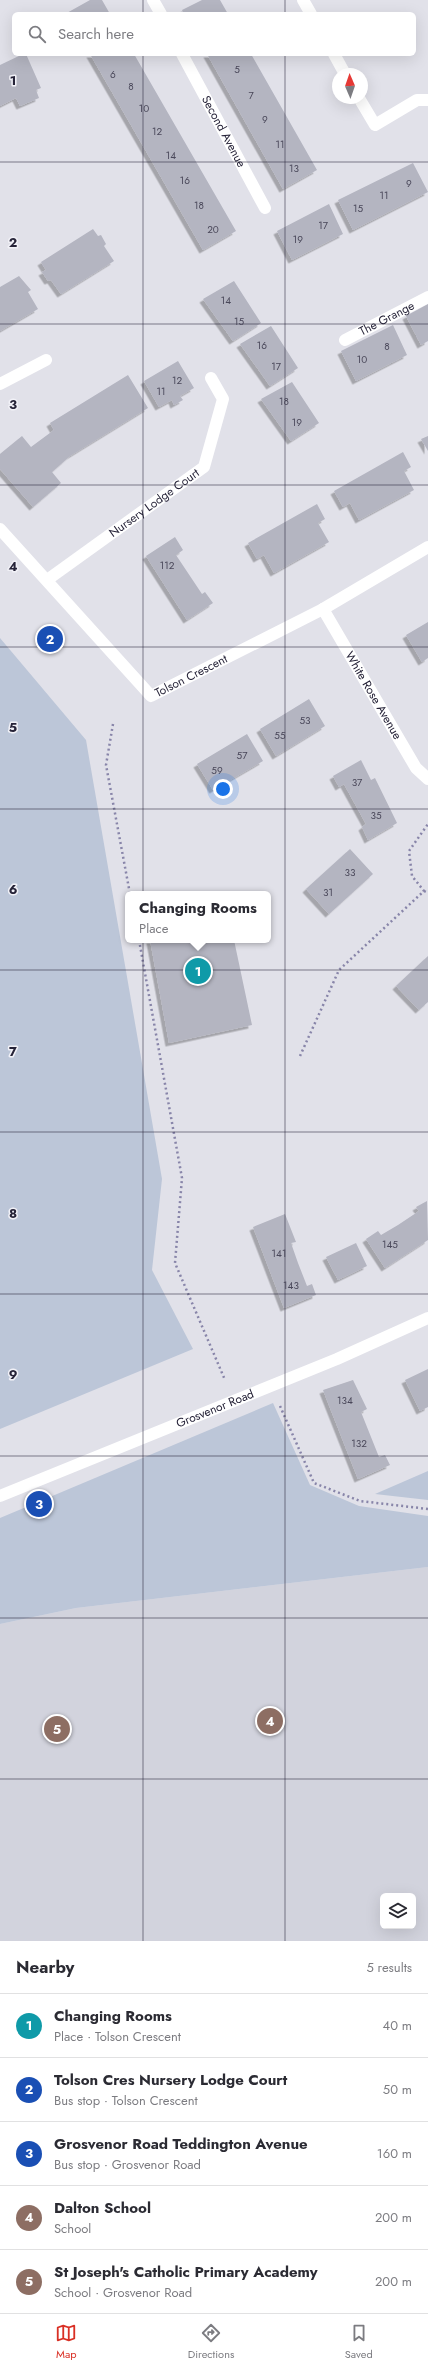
<!DOCTYPE html>
<html lang="en">
<head>
<meta charset="utf-8">
<style>
	body { margin:0; font-family:Jost,sans-serif; background:#f7f7f7; color:#2b2b33 }
	.controls { position:absolute; right:12px; bottom:12px; display:grid; overflow:hidden; border-radius:6px; box-shadow:0 4px 16px #0002 }
	.controls button { width:36px; height:36px; display:grid; place-items:center; padding:0; border:0; border-bottom:1px solid #e1e1e2; background:#fff; color:#2b2b33; font:20px sans-serif }
	.compass { position:absolute; left:332px; top:68px; width:36px; height:36px; border-radius:50%; background:#fff; box-shadow:0 4px 16px #0002; rotate:358deg }
	.you { position:absolute; left:223px; top:789px; width:14px; height:14px; margin:-10px; border:3px solid #fff; border-radius:50%; background:#1a73e8; box-shadow:0 0 0 6px #1a73e833 }
	.badge { display:grid; place-items:center; width:26px; height:26px; border-radius:50%; background:#d93025; color:#fff; font-size:13px; font-weight:700 }
	.pin { position:absolute; translate:-50% -50%; border:2px solid #fff; box-shadow:0 1px 4px #0006 }
	.popup { position:absolute; left:125px; top:891px; width:146px; height:52px; box-sizing:border-box; display:grid; place-content:center; border-radius:6px; background:#fff; filter:drop-shadow(0 1px 3px #0005); font-size:13px; white-space:nowrap; color:#7c7c81 }
	.popup b { font-size:15px; color:#2b2b33 }
	.popup::after { content:''; position:absolute; left:50%; top:100%; margin-left:-8px; border:8px solid transparent; border-top-color:#fff }
	.list { margin:0; padding:0; list-style:none }
	h2 { display:flex; justify-content:space-between; align-items:center; height:52px; margin:0; padding:0 16px; font-size:17px }
	h2 small { font-size:13px; font-weight:400; color:#7c7c81 }
	.list li { display:grid; grid-template-columns:26px 1fr auto; gap:12px; align-items:center; box-sizing:border-box; height:64px; padding:0 16px; border-top:1px solid #e1e1e2 }
	.list b { display:block; font-size:15px; white-space:nowrap }
	.list p { margin:0; font-size:13px; white-space:nowrap; color:#7c7c81 }
	.list em { font-size:13px; font-style:normal; color:#7c7c81 }
	.icon { flex:none; width:22px; height:22px; fill:none; stroke:currentColor; stroke-width:2; stroke-linecap:round; stroke-linejoin:round }
	.map { position:relative; flex:none; width:428px; height:1941px; overflow:hidden }
	.search { position:absolute; background:#fff; box-shadow:0 4px 16px #0002; left:12px; right:12px; top:12px; height:44px; display:flex; align-items:center; gap:10px; box-sizing:border-box; padding:0 14px; border-radius:6px; color:#7c7c81; font-size:15px }
	.sheet { height:372px; background:#fff }
	nav { display:flex; justify-content:space-around; align-items:center; box-sizing:border-box; height:56px; border-top:1px solid #e1e1e2; background:#fff; font-size:11px; color:#7c7c81 }
	nav a { display:grid; justify-items:center; gap:2px }
	nav .on { color:#d93025 }
	.map>svg:first-child { display:block }
	.built { fill:#d2d3dd; fill-rule:evenodd }
	.green { fill:#bcc6d8 }
	.building { fill:#b4b5c1; filter:url(#shadow) }
	.lines { fill:none; stroke-linecap:round; stroke-linejoin:round }
	.path { stroke:#8885a9; stroke-width:2.5; stroke-dasharray:2 3; stroke-linecap:butt }
	.minor { stroke:#fff; stroke-width:12 }
	.grid { fill:none; stroke:#262338; stroke-width:1; stroke-opacity:0.55 }
	.labels { text-anchor:middle; dominant-baseline:central; stroke-width:3; stroke-linejoin:round; paint-order:stroke }
	.number-label { font-size:10px; fill:#4a485a }
	.street-label { font-size:12px; fill:#262338; stroke:#f1f1f7 }
	.grid-label { font-size:13px; text-anchor:middle; font-weight:bold; fill:#262338; stroke:#f1f1f7; stroke-width:3; stroke-linejoin:round; paint-order:stroke }
</style>
</head>
<body>
<div class="map">
<svg width="428" height="1941" viewBox="0 0 428 1941">
	<defs>
		<filter id="shadow"><feDropShadow dx="-3.5" dy="3.5" stdDeviation="0" flood-color="#0004"/></filter>
	</defs>
	<rect width="100%" height="100%" fill="#e1e1e9"/>
	<!-- built -->
	<path class="built" d="M 428,1567 L 428,1941 L 0,1941 L 0,1624 L 76,1608 ZM 383,1896 L 413,1896 L 413,1926 L 383,1926 Z"/>
	<!-- green -->
	<path class="green" d="M 0,638 L 86,740 L 162,1179 L 152,1270 L 193,1349 L 0,1429 Z
		M 273,1403 L 310,1485 L 359,1506 L 428,1516 L 428,1567 L 76,1608 L 0,1624 L 0,1518 Z
		M 428,1471 L 428,1500 L 375,1494 Z"/>
	<!-- building -->
	<path class="building" d="M 90,0 L 102,0 L 110,14 L 65,14 Z
		M 202,0 L 220,0 L 228,14 L 184,14 L 182,10 Z
		M 23,54 L 26,54 L 41,88 L 36,90 L 39,98 L 20,106 L 16,98 L 0,106 L 0,65 Z
		M 90,54 L 134,54 L 236,231 L 203,250 Z
		M 207,54 L 251,54 L 317,170 L 283,189 Z
		M 413,163 L 428,192 L 353,230 L 338,200 Z
		M 329,204 L 343,234 L 292,260 L 277,231 Z
		M 93,229 L 98,236 L 101,235 L 106,244 L 104,246 L 114,261 L 61,294 L 51,280 L 48,281 L 42,272 L 46,270 L 41,262 Z
		M 19,276 L 31,290 L 28,292 L 38,309 L 0,331 L 0,287 Z
		M 234,281 L 261,323 L 233,341 L 203,299 Z
		M 428,304 L 428,341 L 421,345 L 406,316 Z
		M 393,325 L 407,355 L 356,381 L 341,351 Z
		M 271,326 L 298,368 L 270,386 L 240,344 Z
		M 178,361 L 194,388 L 180,396 L 183,400 L 174,405 L 172,400 L 159,407 L 144,381 Z
		M 128,375 L 148,408 L 70,456 L 52,472 L 61,483 L 33,507 L 0,469 L 0,454 L 22,436 L 31,447 L 54,430 L 50,423 Z
		M 292,382 L 319,423 L 291,441 L 261,399 Z
		M 428,436 L 428,451 L 421,439 Z
		M 403,452 L 411,467 L 404,471 L 414,490 L 359,520 L 350,503 L 343,507 L 334,491 Z
		M 317,504 L 325,519 L 318,523 L 329,542 L 274,573 L 264,555 L 257,559 L 248,543 Z
		M 175,537 L 183,550 L 176,555 L 202,594 L 205,592 L 213,603 L 187,620 L 146,556 Z
		M 428,622 L 428,658 L 422,662 L 406,635 Z
		M 309,699 L 325,726 L 276,756 L 260,729 Z
		M 247,734 L 263,761 L 213,790 L 197,764 Z
		M 361,760 L 371,780 L 375,778 L 397,823 L 368,840 L 362,827 L 366,824 L 344,784 L 339,787 L 333,776 Z
		M 350,849 L 373,874 L 329,914 L 306,889 Z
		M 150,940 L 234,940 L 252,1025 L 169,1043 Z
		M 428,956 L 428,1002 L 419,1010 L 396,986 Z
		M 427,1201 L 428,1240 L 385,1268 L 366,1239 L 378,1231 L 381,1235 L 398,1225 L 419,1211 L 416,1207 Z
		M 285,1214 L 296,1242 L 291,1243 L 298,1263 L 307,1286 L 312,1284 L 316,1295 L 284,1308 L 253,1227 Z
		M 356,1243 L 367,1266 L 338,1280 L 326,1257 Z
		M 428,1369 L 428,1407 L 420,1411 L 405,1380 Z
		M 353,1380 L 367,1409 L 361,1412 L 379,1457 L 385,1455 L 390,1465 L 358,1479 L 323,1390 Z"/>
	<g class="lines">
		<!-- path -->
		<path class="path" d="M 113,724 L 106,765 L 130,894
			M 424,891 L 428,893
			M 139,940 L 182,1178 L 175,1263 L 225,1380
			M 300,1056 L 339,970 L 424,891 L 412,876 L 409,851 L 428,824
			M 280,1406 L 314,1483 L 360,1501 L 428,1509"/>
		<!-- minor -->
		<g class="minor">
			<path d="M 153,0 L 161,14"/>
			<path d="M 303,0 L 311,14"/>
			<path id="s1" d="M 182,54 L 265,208"/>
			<path d="M 334,54 L 345,74"/>
			<path d="M 359,98 L 375,125 L 417,100 L 428,100"/>
			<path id="s2" d="M 345,340 L 428,297"/>
			<path d="M 0,384 L 46,360"/>
			<path id="s3" d="M 0,529 L 151,696 L 323,609 L 428,547"/>
			<path id="s4" d="M 47,580 L 204,467 L 223,399 L 211,378"/>
			<path id="s5" d="M 323,609 L 416,768 L 428,779"/>
			<path id="s6" d="M 0,1496 L 337,1359 L 428,1318"/>
		</g>
	</g>
	<!-- grid -->
	<path class="grid" d="M 143,0 L 143,14M 285,0 L 285,14M 143,54 L 143,1941M 285,54 L 285,1941M 0,162 L 428,162M 0,324 L 428,324M 0,485 L 428,485M 0,647 L 428,647M 0,809 L 428,809M 0,970 L 428,970M 0,1132 L 428,1132M 0,1294 L 428,1294M 0,1456 L 428,1456M 0,1618 L 428,1618M 0,1779 L 428,1779"/>
	<g class="labels">
		<!-- number labels -->
		<g class="number-label">
			<text x="237" y="69">5</text>
			<text x="113" y="74">6</text>
			<text x="131" y="86">8</text>
			<text x="251" y="95">7</text>
			<text x="144" y="108">10</text>
			<text x="265" y="119">9</text>
			<text x="157" y="131">12</text>
			<text x="280" y="144">11</text>
			<text x="171" y="155">14</text>
			<text x="294" y="168">13</text>
			<text x="185" y="180">16</text>
			<text x="409" y="183">9</text>
			<text x="384" y="195">11</text>
			<text x="199" y="205">18</text>
			<text x="358" y="208">15</text>
			<text x="323" y="225">17</text>
			<text x="213" y="229">20</text>
			<text x="298" y="239">19</text>
			<text x="226" y="300">14</text>
			<text x="239" y="321">15</text>
			<text x="262" y="345">16</text>
			<text x="387" y="346">8</text>
			<text x="362" y="359">10</text>
			<text x="276" y="366">17</text>
			<text x="177" y="380">12</text>
			<text x="161" y="391">11</text>
			<text x="284" y="401">18</text>
			<text x="297" y="422">19</text>
			<text x="167" y="565">112</text>
			<text x="305" y="720">53</text>
			<text x="280" y="735">55</text>
			<text x="242" y="755">57</text>
			<text x="217" y="770">59</text>
			<text x="357" y="782">37</text>
			<text x="376" y="815">35</text>
			<text x="350" y="872">33</text>
			<text x="328" y="892">31</text>
			<text x="390" y="1244">145</text>
			<text x="279" y="1253">141</text>
			<text x="291" y="1285">143</text>
			<text x="345" y="1400">134</text>
			<text x="359" y="1443">132</text>
		</g>
		<!-- street labels -->
		<g class="street-label">
			<text stroke="none"><textPath href="#s1" startOffset="88">Second Avenue</textPath></text>
			<text stroke="none"><textPath href="#s2" startOffset="47">The Grange</textPath></text>
			<text stroke="none"><textPath href="#s4" startOffset="132">Nursery Lodge Court</textPath></text>
			<text stroke="none"><textPath href="#s3" startOffset="270">Tolson Crescent</textPath></text>
			<text stroke="none"><textPath href="#s5" startOffset="100">White Rose Avenue</textPath></text>
			<text stroke="none"><textPath href="#s6" startOffset="232">Grosvenor Road</textPath></text>
		</g>
	</g>
	<g class="grid-label">
		<text x="13" y="85">1</text>
		<text x="13" y="247">2</text>
		<text x="13" y="409">3</text>
		<text x="13" y="571">4</text>
		<text x="13" y="732">5</text>
		<text x="13" y="894">6</text>
		<text x="13" y="1056">7</text>
		<text x="13" y="1218">8</text>
		<text x="13" y="1379">9</text>
	</g>
</svg>
<div class="controls">
<button><svg class="icon" aria-label="layers" viewBox="0 0 24 24"><path d="M12 4l9 5-9 5-9-5zM3 14l9 5 9-5"/></svg></button>
</div>
<svg class="compass" viewBox="-18 -18 36 36"><path d="M0-13l5 13h-10z" fill="#e53935"/><path d="M0 13l5-13h-10z" fill="#7c7c81"/></svg>
<div class="you"></div>
<div class="pin badge" style="left:198px;top:971px;background:#0f9aa8">1</div>
<div class="popup"><b>Changing Rooms</b>Place</div>
<div class="pin badge" style="left:50px;top:639px;background:#1a4fb4">2</div>
<div class="pin badge" style="left:39px;top:1504px;background:#1a4fb4">3</div>
<div class="pin badge" style="left:270px;top:1721px;background:#8d6e63">4</div>
<div class="pin badge" style="left:57px;top:1729px;background:#8d6e63">5</div>
<div class="search"><svg class="icon" aria-label="search" viewBox="0 0 24 24"><circle cx="10" cy="10" r="6"/><path d="M15 15l6 6"/></svg>Search here</div>
</div>
<section class="sheet">
<h2>Nearby<small>5 results</small></h2>
<ul class="list">
<li><span class="badge" style="background:#0f9aa8">1</span><div><b>Changing Rooms</b><p>Place · Tolson Crescent</p></div><em>40 m</em></li>
<li><span class="badge" style="background:#1a4fb4">2</span><div><b>Tolson Cres Nursery Lodge Court</b><p>Bus stop · Tolson Crescent</p></div><em>50 m</em></li>
<li><span class="badge" style="background:#1a4fb4">3</span><div><b>Grosvenor Road Teddington Avenue</b><p>Bus stop · Grosvenor Road</p></div><em>160 m</em></li>
<li><span class="badge" style="background:#8d6e63">4</span><div><b>Dalton School</b><p>School</p></div><em>200 m</em></li>
<li><span class="badge" style="background:#8d6e63">5</span><div><b>St Joseph's Catholic Primary Academy</b><p>School · Grosvenor Road</p></div><em>200 m</em></li>
</ul>
</section>
<nav>
<a class="on"><svg class="icon" aria-label="map" viewBox="0 0 24 24"><path d="M3 6l6-2 6 2 6-2v14l-6 2-6-2-6 2zM9 4v14M15 6v14"/></svg>Map</a>
<a><svg class="icon" aria-label="directions" viewBox="0 0 24 24"><path d="M12 3l9 9-9 9-9-9zM9 14v-3h6M13 9l2 2-2 2"/></svg>Directions</a>
<a><svg class="icon" aria-label="saved" viewBox="0 0 24 24"><path d="M7 4h10v16l-5-4-5 4z"/></svg>Saved</a>
</nav>
</body>
</html>
